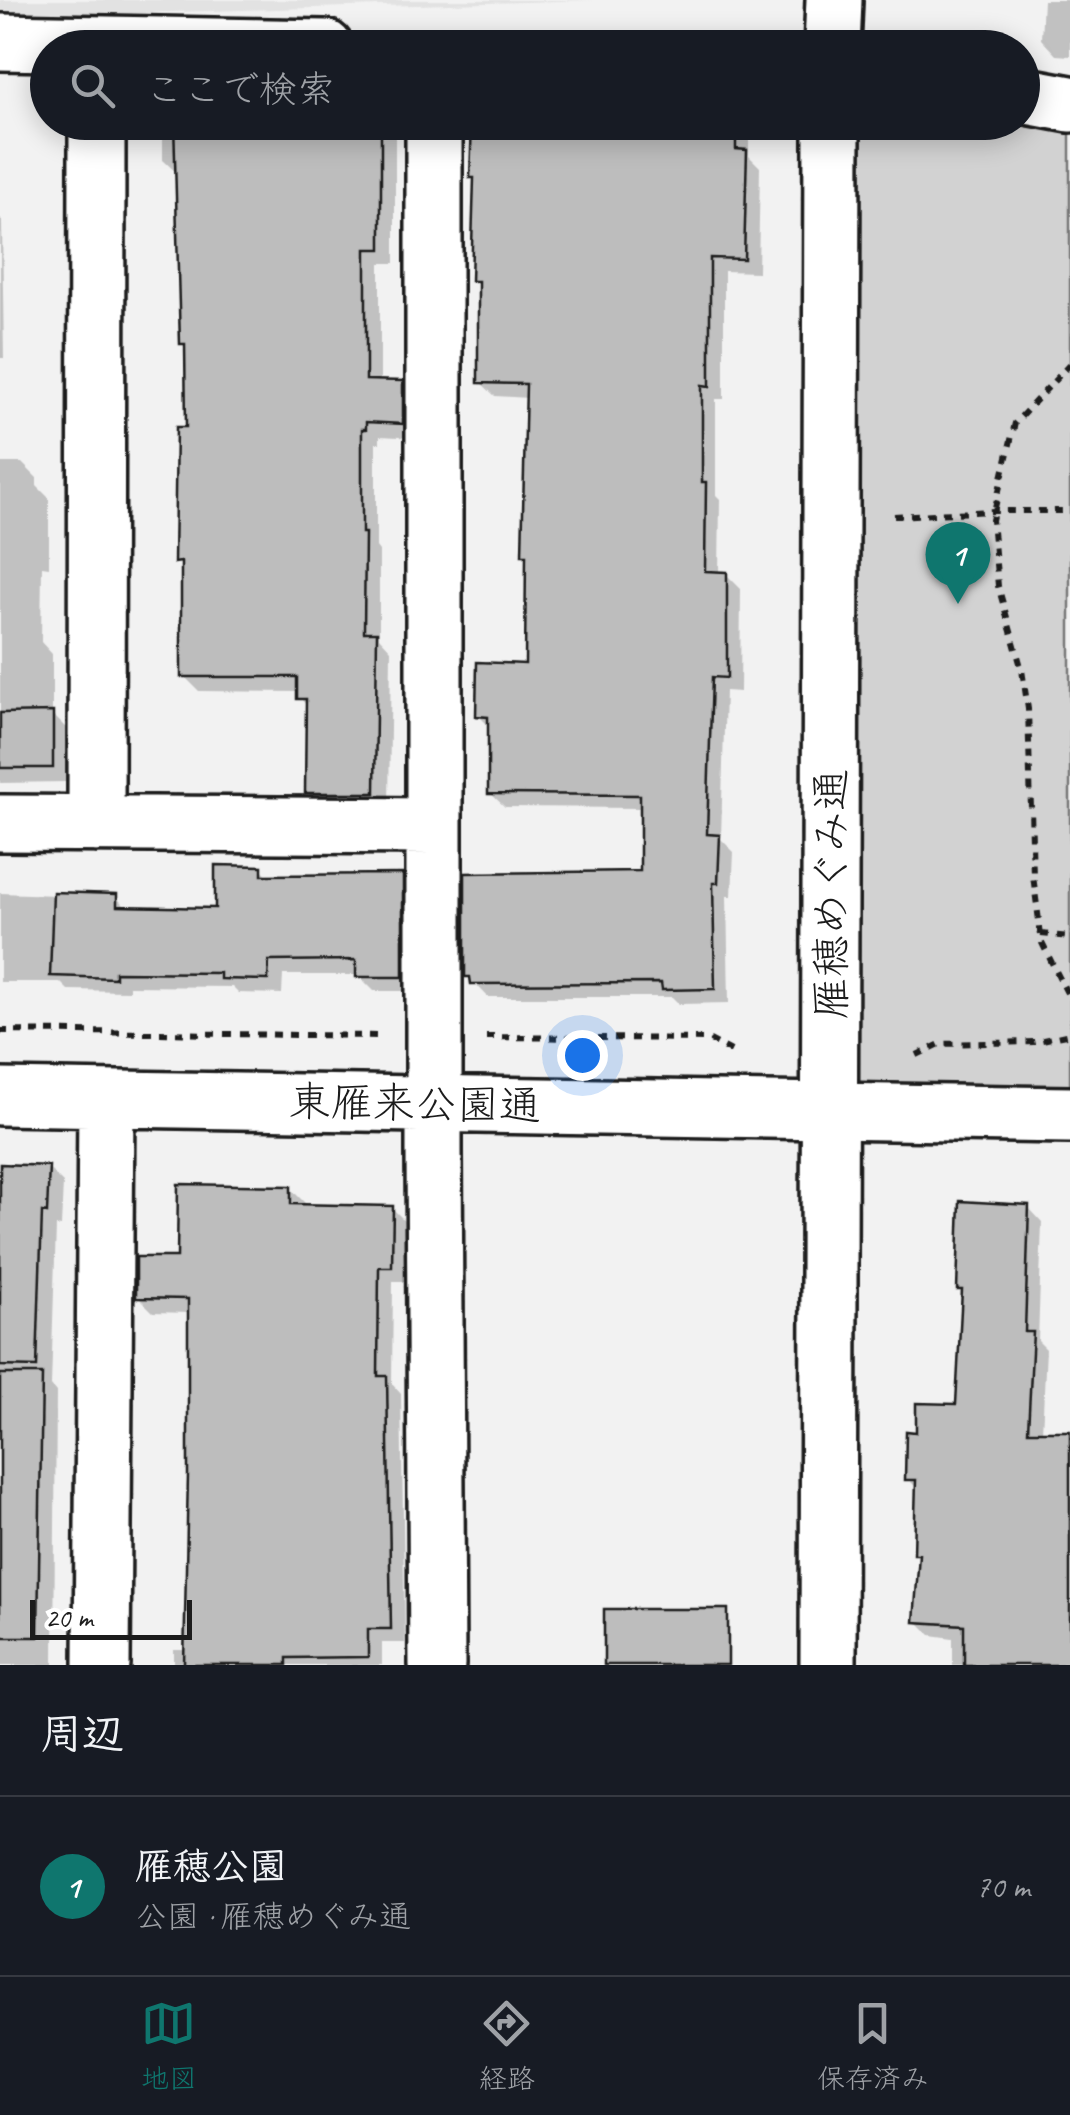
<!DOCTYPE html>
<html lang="ja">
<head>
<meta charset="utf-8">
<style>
	body { margin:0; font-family:Caveat,"Klee One",sans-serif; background:#20242c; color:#f1f3f6 }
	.scale { position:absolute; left:30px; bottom:25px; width:162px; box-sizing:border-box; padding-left:10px; border:5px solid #1c1c1c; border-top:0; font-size:28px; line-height:35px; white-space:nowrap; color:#1c1c1c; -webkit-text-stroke:8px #fff; paint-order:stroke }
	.you { position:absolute; left:582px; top:1055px; width:35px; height:35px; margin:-25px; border:8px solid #fff; border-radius:50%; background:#1a73e8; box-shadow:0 0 0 15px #1a73e833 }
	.badge { display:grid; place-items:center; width:65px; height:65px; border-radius:50%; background:#0f766e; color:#fff; font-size:32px; font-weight:700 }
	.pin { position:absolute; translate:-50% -82px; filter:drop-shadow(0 2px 5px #0008) }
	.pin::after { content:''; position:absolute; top:52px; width:35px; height:30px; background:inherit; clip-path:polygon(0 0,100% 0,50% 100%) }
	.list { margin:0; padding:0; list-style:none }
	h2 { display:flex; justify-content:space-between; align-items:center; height:130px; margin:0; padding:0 40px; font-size:42px }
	h2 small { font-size:32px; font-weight:400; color:#9ea1a6 }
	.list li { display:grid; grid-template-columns:65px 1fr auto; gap:30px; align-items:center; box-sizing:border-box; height:180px; padding:0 40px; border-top:2px solid #363941 }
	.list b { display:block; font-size:38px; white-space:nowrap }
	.list p { margin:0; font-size:32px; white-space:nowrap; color:#9ea1a6 }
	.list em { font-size:32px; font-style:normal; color:#9ea1a6 }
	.icon { flex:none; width:55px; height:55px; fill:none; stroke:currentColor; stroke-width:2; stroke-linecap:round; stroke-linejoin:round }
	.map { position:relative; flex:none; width:1070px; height:1665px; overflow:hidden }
	.search { position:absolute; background:#171b24; box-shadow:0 5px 25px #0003; left:30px; right:30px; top:30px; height:110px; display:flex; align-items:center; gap:25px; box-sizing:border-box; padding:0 35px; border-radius:55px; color:#9ea1a6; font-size:38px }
	.sheet { height:310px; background:#171b24 }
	nav { display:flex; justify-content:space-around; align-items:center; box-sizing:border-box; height:140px; border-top:2px solid #363941; background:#171b24; font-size:28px; color:#9ea1a6 }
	nav a { display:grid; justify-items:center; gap:5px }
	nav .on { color:#0f766e }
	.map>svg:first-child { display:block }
	.built { fill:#e2e2e2 }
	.park { fill:#d2d2d2; stroke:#777; stroke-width:2.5 }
	.shadow { fill:#0003 }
	.building { fill:#bdbdbd; stroke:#1c1c1c; stroke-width:2.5 }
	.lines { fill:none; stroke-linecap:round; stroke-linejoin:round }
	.street-casing { stroke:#1c1c1c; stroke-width:62 }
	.secondary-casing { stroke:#1c1c1c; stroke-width:62 }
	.path { stroke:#1c1c1c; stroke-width:6; stroke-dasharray:8 8; stroke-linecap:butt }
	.street { stroke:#fff; stroke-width:55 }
	.secondary { stroke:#fff; stroke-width:55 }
	.labels { text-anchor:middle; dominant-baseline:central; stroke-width:10; stroke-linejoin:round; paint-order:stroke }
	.street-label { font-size:42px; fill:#1c1c1c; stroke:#fff }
</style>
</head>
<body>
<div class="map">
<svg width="1070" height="1665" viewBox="0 0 1070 1665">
	<rect width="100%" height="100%" fill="#f2f2f2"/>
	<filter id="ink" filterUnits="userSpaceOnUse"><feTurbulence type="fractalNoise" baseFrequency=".01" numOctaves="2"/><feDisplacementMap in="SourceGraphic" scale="20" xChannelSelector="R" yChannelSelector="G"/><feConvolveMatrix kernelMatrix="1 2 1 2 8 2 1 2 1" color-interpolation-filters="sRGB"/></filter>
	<g filter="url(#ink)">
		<!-- built -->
		<path class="built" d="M 0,0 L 593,0 L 0,17 Z"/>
		<!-- park -->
		<path class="park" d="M 1070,117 L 1070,1086 L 845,1085 L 846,123 L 1022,122 Z"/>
		<!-- shadow -->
		<path class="shadow" d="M 1043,0 L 1070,0 L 1070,56 L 1056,55 L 1041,39 Z
			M 163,122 L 395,122 L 395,263 L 380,263 L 380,383 L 402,384 L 417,399 L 417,438 L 380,436 L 380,443 L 376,443 L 376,547 L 379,551 L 379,637 L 391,650 L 389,808 L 323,807 L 308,792 L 308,707 L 300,698 L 300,692 L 199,691 L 184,676 L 184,568 L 177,562 L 189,430 L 187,347 L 183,343 L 178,174 L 163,160 Z
			M 475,122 L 749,122 L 749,156 L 760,167 L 758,272 L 724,271 L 724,399 L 716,399 L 716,495 L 720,499 L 719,574 L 726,574 L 741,589 L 740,692 L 725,691 L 721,839 L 734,852 L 732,896 L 727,896 L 729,1003 L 679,1004 L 672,997 L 488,997 L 468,976 L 643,874 L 642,808 L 505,807 L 490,793 L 491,728 L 478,715 L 528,666 L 528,558 L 525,554 L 528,398 L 495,396 L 480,382 L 481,286 L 474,280 L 476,181 L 472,177 Z
			M 0,218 L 2,221 L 4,358 L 0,358 Z
			M 0,463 L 22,463 L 37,478 L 37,486 L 49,498 L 49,567 L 42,566 L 41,642 L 52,654 L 52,714 L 67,729 L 67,782 L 0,783 Z
			M 261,868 L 270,878 L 402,876 L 417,891 L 417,991 L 374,991 L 358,975 L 283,975 L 282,994 L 238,993 L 232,987 L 129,986 L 129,991 L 68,990 L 60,982 L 0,982 L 0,893 L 116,897 L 128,909 L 217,910 Z
			M 0,1168 L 48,1168 L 63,1183 L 61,1227 L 56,1226 L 51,1386 L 56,1392 L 54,1665 L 0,1665 Z
			M 290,1188 L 305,1203 L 305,1206 L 392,1208 L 407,1223 L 406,1281 L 393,1281 L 392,1384 L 401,1394 L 405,1643 L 382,1643 L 382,1665 L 174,1665 L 174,1650 L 187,1650 L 190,1313 L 153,1312 L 138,1297 L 180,1259 Z
			M 1028,1207 L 1042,1222 L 1038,1341 L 1046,1349 L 1042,1433 L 1070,1433 L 1070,1665 L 953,1665 L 953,1638 L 931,1635 L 917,1621 L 921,1558 L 916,1553 L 918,1489 L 908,1479 L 918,1434 L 959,1406 L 964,1293 L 959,1289 Z"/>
		<!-- building -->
		<path class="building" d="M 174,122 L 381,122 L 381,249 L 366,249 L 366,380 L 403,381 L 403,424 L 366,422 L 366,429 L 362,429 L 362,533 L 365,533 L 364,632 L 377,632 L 375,793 L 305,793 L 306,699 L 297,699 L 297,677 L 181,677 L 181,562 L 174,563 L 176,427 L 186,427 L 185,344 L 180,344 Z
			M 472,122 L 736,122 L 736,149 L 747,150 L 744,259 L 710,258 L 710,386 L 702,385 L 702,482 L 706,482 L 705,571 L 727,572 L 727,678 L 712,677 L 707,834 L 720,835 L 718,883 L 713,883 L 715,989 L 662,990 L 661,983 L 471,984 L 470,977 L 465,977 L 465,873 L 640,871 L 640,795 L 488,794 L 488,717 L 476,716 L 477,662 L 525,664 L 526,555 L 522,555 L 526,384 L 478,383 L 478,281 L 471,281 L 474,178 L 470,178 Z
			M 53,712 L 53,768 L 0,768 L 0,713 Z
			M 215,865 L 262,866 L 262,875 L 403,874 L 403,977 L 356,977 L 356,960 L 269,961 L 268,980 L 220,979 L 220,973 L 115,972 L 115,978 L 50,976 L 53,892 L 117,894 L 117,906 L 215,908 Z
			M 0,1164 L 49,1166 L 47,1213 L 42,1212 L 37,1367 L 0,1366 Z
			M 178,1184 L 291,1186 L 291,1204 L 393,1206 L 392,1267 L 379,1267 L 378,1376 L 387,1376 L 391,1629 L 368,1629 L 368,1657 L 287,1658 L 287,1665 L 184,1665 L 188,1474 L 188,1299 L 136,1298 L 136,1257 L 177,1257 Z
			M 960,1201 L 1029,1205 L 1025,1332 L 1033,1332 L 1028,1431 L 1070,1431 L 1070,1665 L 964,1665 L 964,1625 L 914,1622 L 919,1554 L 914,1554 L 916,1480 L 905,1480 L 906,1431 L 916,1432 L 916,1403 L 956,1404 L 962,1290 L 957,1290 Z
			M 0,1374 L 42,1374 L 38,1637 L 0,1637 Z
			M 604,1609 L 728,1609 L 728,1665 L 604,1665 Z"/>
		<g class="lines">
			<defs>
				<path id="street" d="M 0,42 L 325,48
					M 1022,95 L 1070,104
					M 434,122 L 434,1150 L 437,1665
					M 0,823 L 433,826
					M 96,824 L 97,122
					M 0,1097 L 1070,1115
					M 102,1665 L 106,1100"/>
				<path id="secondary" d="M 832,48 L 834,0
					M 828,1665 L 832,122"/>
			</defs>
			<!-- street casing -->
			<use href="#street" class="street-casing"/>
			<!-- secondary casing -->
			<use href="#secondary" class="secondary-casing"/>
			<!-- path -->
			<path class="path" d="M 1070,364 L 1015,423 L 992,520 L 998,586 L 1022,670 L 1028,709 L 1033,876 L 1042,943 L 1070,999
				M 894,516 L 994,511 L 1070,511
				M 1041,934 L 1070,937
				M 0,1031 L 379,1036
				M 486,1037 L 708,1039 L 735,1053
				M 917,1055 L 940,1044 L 1034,1042 L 1070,1034"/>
			<!-- street -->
			<use href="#street" class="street"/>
			<!-- secondary -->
			<use href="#secondary" class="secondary"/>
		</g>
	</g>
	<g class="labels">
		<!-- street labels -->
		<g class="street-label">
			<text transform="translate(831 894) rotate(-90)">雁穂めぐみ通</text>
			<text transform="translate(415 1104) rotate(1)">東雁来公園通</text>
		</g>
	</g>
</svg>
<div class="scale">20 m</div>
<div class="you"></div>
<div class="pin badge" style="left:958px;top:604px">1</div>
<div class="search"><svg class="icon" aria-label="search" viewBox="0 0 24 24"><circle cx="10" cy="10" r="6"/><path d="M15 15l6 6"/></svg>ここで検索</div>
</div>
<section class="sheet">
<h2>周辺<small></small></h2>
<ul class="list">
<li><span class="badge">1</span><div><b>雁穂公園</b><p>公園 · 雁穂めぐみ通</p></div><em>70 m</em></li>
</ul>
</section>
<nav>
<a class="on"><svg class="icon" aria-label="map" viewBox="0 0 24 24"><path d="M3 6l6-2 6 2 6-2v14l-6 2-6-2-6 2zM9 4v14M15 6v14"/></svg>地図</a>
<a><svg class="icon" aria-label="directions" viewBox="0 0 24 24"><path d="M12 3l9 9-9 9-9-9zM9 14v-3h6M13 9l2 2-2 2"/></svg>経路</a>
<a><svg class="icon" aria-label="saved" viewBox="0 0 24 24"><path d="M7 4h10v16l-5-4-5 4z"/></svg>保存済み</a>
</nav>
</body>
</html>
